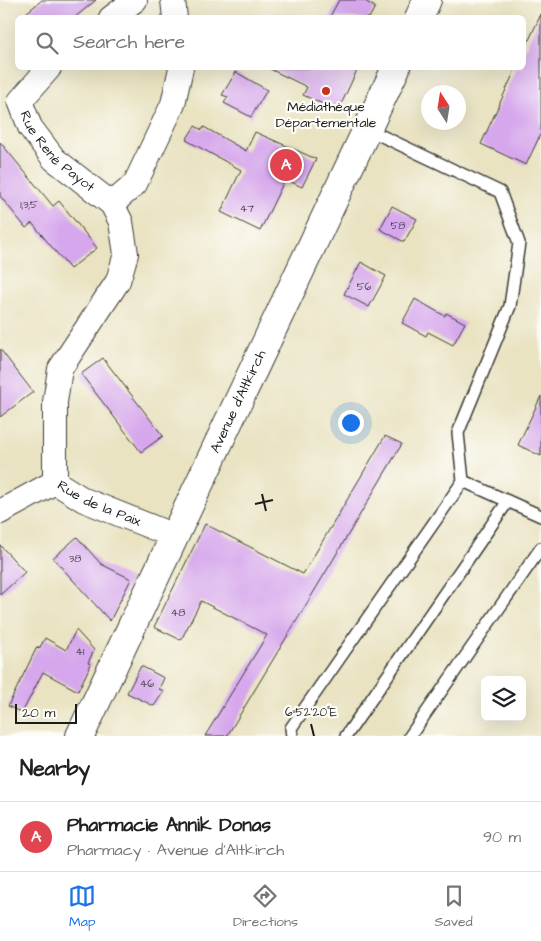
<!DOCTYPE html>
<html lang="en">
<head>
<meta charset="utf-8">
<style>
	body { margin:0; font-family:"Architects Daughter",sans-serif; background:#f6f6f6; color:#202124 }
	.controls { position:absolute; right:15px; bottom:15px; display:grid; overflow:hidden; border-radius:8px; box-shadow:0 5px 20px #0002 }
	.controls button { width:45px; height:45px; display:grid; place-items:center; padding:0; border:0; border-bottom:1px solid #e0e0e0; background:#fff; color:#202124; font:25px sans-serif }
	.compass { position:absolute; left:421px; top:85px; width:45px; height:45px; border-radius:50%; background:#fff; box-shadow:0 5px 20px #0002; rotate:348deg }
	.scale { position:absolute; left:15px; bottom:12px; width:62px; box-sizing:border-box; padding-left:5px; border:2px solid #1c1c1c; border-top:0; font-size:14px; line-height:18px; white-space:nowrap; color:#1c1c1c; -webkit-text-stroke:4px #fdfcf7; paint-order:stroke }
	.you { position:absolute; left:350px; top:422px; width:18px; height:18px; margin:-12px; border:4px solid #fff; border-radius:50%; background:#1a73e8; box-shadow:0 0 0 8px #1a73e833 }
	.badge { display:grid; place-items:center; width:32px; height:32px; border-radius:50%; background:#1a73e8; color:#fff; font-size:16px; font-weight:700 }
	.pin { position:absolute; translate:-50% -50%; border:2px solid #fff; box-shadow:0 1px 5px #0006 }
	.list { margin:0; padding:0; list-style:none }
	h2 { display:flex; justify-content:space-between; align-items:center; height:65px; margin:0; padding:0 20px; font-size:21px }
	h2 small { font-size:16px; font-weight:400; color:#757577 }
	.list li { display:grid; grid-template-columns:32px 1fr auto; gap:15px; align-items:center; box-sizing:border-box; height:70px; padding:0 20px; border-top:1px solid #e0e0e0 }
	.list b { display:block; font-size:19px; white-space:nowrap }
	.list p { margin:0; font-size:16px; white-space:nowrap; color:#757577 }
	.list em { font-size:16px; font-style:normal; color:#757577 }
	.icon { flex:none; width:28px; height:28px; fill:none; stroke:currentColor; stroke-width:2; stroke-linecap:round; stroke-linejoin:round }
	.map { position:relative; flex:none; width:541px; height:736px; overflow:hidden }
	.search { position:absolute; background:#fff; box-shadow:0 5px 20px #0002; left:15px; right:15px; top:15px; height:55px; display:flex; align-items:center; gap:12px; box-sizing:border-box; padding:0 18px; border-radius:8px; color:#757577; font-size:19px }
	.sheet { height:135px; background:#fff }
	nav { display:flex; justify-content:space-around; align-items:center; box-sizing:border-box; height:70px; border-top:1px solid #e0e0e0; background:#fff; font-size:14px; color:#757577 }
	nav a { display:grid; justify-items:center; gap:2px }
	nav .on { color:#1a73e8 }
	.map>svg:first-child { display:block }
	.building { fill:#d6a7ec }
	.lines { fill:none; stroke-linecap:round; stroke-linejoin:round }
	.service-casing { stroke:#3b3a35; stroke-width:14 }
	.minor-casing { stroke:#3b3a35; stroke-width:26 }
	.tertiary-casing { stroke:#3b3a35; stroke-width:30 }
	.service { stroke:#fff; stroke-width:11 }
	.minor { stroke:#fff; stroke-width:24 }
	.tertiary { stroke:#fff; stroke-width:28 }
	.ticks { fill:none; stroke:#1c1c1c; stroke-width:2 }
	.poi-dot { fill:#c8321e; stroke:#fdfcf7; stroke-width:2 }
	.labels { text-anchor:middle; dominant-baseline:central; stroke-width:4.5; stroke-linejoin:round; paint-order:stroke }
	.number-label { font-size:11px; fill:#4a3f50 }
	.poi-label { font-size:14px; fill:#1c1c1c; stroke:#fdfcf7 }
	.street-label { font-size:14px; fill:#1c1c1c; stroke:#fdfcf7 }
	.ticks-label { font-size:12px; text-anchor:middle; fill:#1c1c1c; stroke:#fdfcf7; stroke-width:4.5; stroke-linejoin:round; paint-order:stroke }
</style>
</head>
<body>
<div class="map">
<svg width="541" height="736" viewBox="0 0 541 736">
	<rect width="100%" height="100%" fill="#fdfcf7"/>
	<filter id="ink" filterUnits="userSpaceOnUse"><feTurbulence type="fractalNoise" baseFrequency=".02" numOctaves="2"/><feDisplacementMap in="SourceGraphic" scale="10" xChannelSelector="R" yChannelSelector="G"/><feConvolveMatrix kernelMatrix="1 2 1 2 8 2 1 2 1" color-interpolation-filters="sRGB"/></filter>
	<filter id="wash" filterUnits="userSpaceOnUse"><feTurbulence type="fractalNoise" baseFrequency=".0096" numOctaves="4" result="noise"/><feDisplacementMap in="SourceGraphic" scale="20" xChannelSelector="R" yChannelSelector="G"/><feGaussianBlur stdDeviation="1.12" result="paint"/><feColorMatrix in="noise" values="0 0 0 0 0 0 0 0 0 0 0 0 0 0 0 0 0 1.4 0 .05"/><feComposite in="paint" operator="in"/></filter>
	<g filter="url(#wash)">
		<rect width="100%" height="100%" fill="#e9e3c2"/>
		<g id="blocks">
			<!-- building -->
			<path class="building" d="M 42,0 L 96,0 L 74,18 L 20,18 Z
				M 339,0 L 363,0 L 375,7 L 369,18 L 329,18 Z
				M 541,14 L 541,133 L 526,165 L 481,144 L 516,68 L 524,68 L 524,51 Z
				M 268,68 L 358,68 L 338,111 L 303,95 L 307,87 Z
				M 236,72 L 267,90 L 251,117 L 224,103 L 228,97 L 222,95 Z
				M 195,126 L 202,130 L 204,127 L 246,151 L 255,132 L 316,159 L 302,187 L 285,179 L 260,231 L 221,212 L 241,170 L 186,140 Z
				M 0,142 L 53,206 L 59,201 L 97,248 L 70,269 L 32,223 L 26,228 L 0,196 Z
				M 392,206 L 417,219 L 404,242 L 380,229 Z
				M 361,262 L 386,276 L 369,307 L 344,294 Z
				M 415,299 L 445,316 L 446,313 L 465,323 L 453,345 L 428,332 L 426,336 L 402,323 Z
				M 0,349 L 33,392 L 0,417 Z
				M 103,358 L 163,436 L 141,452 L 81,374 Z
				M 541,396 L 541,456 L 518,445 Z
				M 385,436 L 402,444 L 327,570 L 227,736 L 205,736 L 267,635 L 201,601 L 181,640 L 154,627 L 205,524 L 303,574 Z
				M 77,537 L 101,564 L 131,579 L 110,621 L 53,558 Z
				M 0,545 L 25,572 L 0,595 Z
				M 76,630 L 94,650 L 88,663 L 91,664 L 78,691 L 43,672 L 22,713 L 8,706 L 37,647 L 39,649 L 45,638 L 66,650 Z
				M 141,666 L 164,678 L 159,689 L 164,691 L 154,706 L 127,693 Z"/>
		</g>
	</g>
	<g filter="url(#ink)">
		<use href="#blocks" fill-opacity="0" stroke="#3b3a35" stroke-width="1"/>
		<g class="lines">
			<defs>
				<path id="service" d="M 367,129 L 500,192 L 519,243 L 510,306 L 458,433 L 463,481 L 541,516
					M 292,736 L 291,728 L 463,481
					M 346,736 L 508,501
					M 410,736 L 541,548"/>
				<g id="minor">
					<path d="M 173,0 L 175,18"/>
					<path d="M 111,18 L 135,0"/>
					<path id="s1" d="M 49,68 L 20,101 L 30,127 L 54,159 L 112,204 L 121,222 L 126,254 L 118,281 L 60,369 L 55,402 L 55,482"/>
					<path d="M 112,204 L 135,184 L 173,104 L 181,68"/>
					<path id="s2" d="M 0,512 L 55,482 L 84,500 L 174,536"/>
				</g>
				<g id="tertiary">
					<path d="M 419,18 L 427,0"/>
					<path id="s3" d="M 80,736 L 396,68"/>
				</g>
			</defs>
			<!-- service casing -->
			<use href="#service" class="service-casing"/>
			<!-- minor casing -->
			<use href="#minor" class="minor-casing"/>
			<!-- tertiary casing -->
			<use href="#tertiary" class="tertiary-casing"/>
			<!-- service -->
			<use href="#service" class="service"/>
			<!-- minor -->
			<use href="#minor" class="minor"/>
			<!-- tertiary -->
			<use href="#tertiary" class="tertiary"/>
		</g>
	</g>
	<!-- ticks -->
	<path class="ticks" d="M 262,494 L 266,511M 255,504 L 273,500M 311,724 L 314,736"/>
	<!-- markers -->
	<circle class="poi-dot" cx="326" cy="91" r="5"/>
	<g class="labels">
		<!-- number labels -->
		<g class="number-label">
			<text x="29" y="204">1;3;5</text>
			<text x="247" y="208">47</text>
			<text x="398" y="225">58</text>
			<text x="364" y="286">56</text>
			<text x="75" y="558">38</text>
			<text x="178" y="612">48</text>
			<text x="80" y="651">41</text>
			<text x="147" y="683">46</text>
		</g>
		<!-- poi labels -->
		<g class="poi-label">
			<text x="326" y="107">Médiathèque<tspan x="326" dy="16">Départementale</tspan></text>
		</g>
		<!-- street labels -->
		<g class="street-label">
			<text stroke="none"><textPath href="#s1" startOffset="108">Rue René Payot</textPath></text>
			<text stroke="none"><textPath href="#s3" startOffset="370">Avenue d'Altkirch</textPath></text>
			<text stroke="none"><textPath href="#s2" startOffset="112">Rue de la Paix</textPath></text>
		</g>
	</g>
	<g class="ticks-label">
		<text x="311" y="716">6°52'20"E</text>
	</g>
</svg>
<div class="controls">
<button><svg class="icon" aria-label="layers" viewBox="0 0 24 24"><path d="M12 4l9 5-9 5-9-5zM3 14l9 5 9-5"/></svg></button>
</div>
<svg class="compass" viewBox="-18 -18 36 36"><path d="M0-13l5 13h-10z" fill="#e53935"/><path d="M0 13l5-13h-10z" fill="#757577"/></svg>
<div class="scale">20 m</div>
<div class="you"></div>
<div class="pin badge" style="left:286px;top:165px;background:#e0444e">A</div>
<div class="search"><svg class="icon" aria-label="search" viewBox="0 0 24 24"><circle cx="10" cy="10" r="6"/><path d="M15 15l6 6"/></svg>Search here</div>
</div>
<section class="sheet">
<h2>Nearby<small></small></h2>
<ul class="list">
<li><span class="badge" style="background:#e0444e">A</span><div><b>Pharmacie Annik Donas</b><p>Pharmacy · Avenue d'Altkirch</p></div><em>90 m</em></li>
</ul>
</section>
<nav>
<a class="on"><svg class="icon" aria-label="map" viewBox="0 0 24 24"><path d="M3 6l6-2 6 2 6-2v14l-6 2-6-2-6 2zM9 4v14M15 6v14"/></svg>Map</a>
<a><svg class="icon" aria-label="directions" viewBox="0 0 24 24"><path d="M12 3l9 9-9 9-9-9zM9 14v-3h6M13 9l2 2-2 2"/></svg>Directions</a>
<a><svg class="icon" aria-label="saved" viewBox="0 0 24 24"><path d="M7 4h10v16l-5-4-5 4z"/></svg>Saved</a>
</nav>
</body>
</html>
